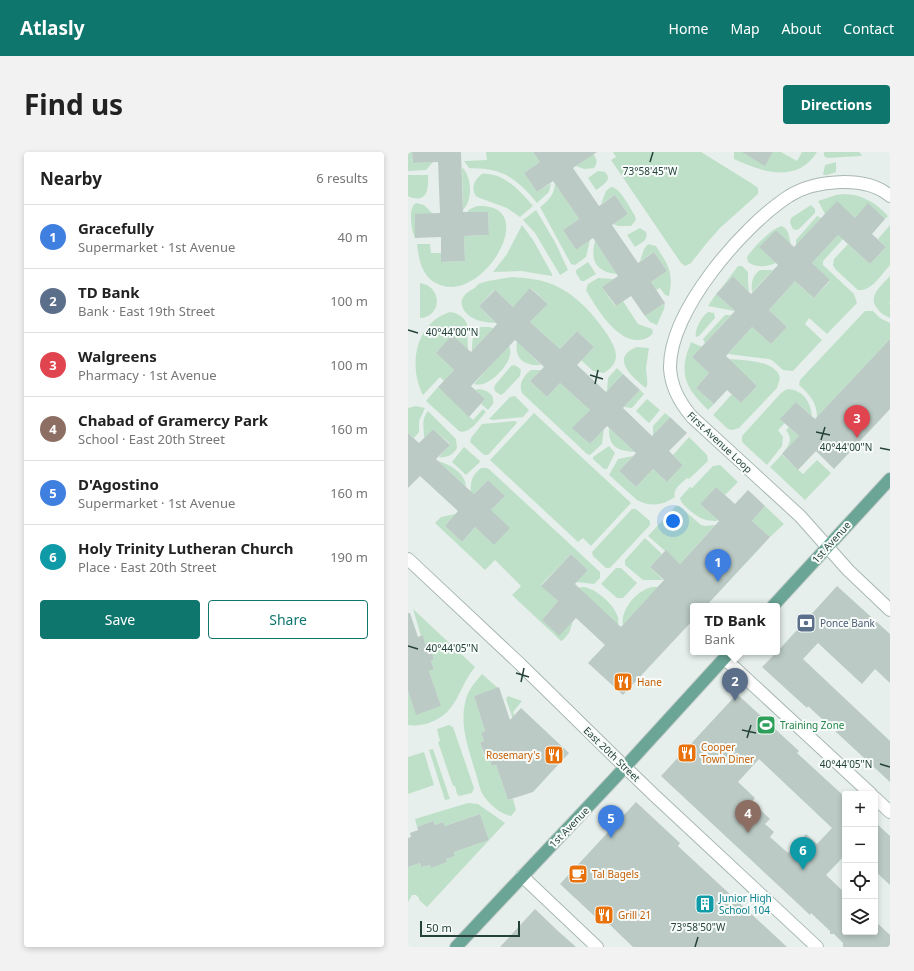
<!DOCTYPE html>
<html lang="en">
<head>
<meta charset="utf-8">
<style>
	body { margin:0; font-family:"Noto Sans",sans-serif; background:#f2f2f2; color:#222 }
	.controls { position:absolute; right:12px; bottom:12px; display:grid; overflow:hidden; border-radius:4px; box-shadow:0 2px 6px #0003 }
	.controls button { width:36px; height:36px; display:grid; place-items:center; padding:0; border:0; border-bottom:1px solid #e0e0e0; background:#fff; color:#222; font:20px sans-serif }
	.scale { position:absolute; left:12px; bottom:10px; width:100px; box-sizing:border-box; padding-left:4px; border:2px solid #24423a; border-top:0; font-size:11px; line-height:14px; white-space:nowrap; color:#24423a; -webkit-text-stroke:3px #f7fbf9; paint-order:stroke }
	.you { position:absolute; left:265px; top:369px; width:14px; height:14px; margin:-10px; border:3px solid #fff; border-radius:50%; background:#1a73e8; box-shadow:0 0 0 6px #1a73e833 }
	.badge { display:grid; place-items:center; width:26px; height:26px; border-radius:50%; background:#0f766e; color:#fff; font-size:13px; font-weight:700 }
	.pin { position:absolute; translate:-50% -33px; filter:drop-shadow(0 1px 2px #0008) }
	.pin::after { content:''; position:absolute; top:21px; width:14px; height:12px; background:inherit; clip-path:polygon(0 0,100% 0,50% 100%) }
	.popup { position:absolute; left:282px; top:451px; width:90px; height:52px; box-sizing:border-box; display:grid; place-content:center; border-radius:4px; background:#fff; filter:drop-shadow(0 1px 3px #0005); font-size:13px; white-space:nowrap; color:#767676 }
	.popup b { font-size:15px; color:#222 }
	.popup::after { content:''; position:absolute; left:50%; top:100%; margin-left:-8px; border:8px solid transparent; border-top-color:#fff }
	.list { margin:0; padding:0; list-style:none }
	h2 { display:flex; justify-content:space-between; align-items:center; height:52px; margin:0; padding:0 16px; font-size:17px }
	h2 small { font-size:13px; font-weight:400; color:#767676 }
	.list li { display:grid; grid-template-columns:26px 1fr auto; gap:12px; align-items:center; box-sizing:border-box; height:64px; padding:0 16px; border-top:1px solid #e0e0e0 }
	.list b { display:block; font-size:15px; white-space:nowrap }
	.list p { margin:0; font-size:13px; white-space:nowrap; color:#767676 }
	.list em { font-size:13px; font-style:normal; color:#767676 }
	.actions { display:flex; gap:8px; padding:12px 16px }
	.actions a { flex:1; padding:9px 0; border:1px solid #0f766e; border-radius:4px; text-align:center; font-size:14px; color:#0f766e }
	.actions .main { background:#0f766e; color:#fff }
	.icon { flex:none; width:22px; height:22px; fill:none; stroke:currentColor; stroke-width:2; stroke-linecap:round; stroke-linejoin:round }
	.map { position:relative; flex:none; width:482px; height:795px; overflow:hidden; border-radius:4px }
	header { display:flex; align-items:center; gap:24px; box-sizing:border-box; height:56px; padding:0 20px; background:#0f766e; color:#fff }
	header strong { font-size:19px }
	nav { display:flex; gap:22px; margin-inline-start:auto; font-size:14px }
	.intro { display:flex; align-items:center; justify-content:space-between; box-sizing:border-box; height:96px; padding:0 24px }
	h1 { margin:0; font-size:28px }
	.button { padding:10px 18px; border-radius:4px; background:#0f766e; color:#fff; font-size:14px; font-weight:700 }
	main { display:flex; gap:24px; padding:0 24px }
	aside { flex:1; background:#fff; border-radius:4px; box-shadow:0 2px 6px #0003 }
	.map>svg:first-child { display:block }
	.green { fill:#bfe0c8 }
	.building { fill:#bbcac4; fill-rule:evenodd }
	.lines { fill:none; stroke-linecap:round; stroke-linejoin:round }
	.minor-casing { stroke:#a8b8b2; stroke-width:14 }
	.tertiary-casing { stroke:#a8b8b2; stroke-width:14 }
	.primary-casing { stroke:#c2cac8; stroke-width:14 }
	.minor { stroke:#fff; stroke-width:12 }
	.tertiary { stroke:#fff; stroke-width:12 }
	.primary { stroke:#6aa596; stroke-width:12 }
	.ticks { fill:none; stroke:#24423a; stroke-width:1.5 }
	.labels { text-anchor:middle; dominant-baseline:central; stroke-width:4; stroke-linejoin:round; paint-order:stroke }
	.street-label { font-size:10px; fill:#24423a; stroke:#f7fbf9 }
	.service-label { font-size:10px; fill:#4e5e75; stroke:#f7fbf9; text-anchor:start }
	.food-label { font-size:10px; fill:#c56008; stroke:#f7fbf9; text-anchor:start }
	.leisure-label { font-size:10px; fill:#27864d; stroke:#f7fbf9; text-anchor:start }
	.culture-label { font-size:10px; fill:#0d838f; stroke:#f7fbf9; text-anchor:start }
	.ticks-label { font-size:10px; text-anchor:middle; fill:#24423a; stroke:#f7fbf9; stroke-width:4; stroke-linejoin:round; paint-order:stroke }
</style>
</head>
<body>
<header>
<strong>Atlasly</strong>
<nav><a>Home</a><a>Map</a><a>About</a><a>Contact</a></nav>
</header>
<div class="intro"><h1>Find us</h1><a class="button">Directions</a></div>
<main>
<aside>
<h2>Nearby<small>6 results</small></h2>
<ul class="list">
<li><span class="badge" style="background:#3f7fe0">1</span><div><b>Gracefully</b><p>Supermarket · 1st Avenue</p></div><em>40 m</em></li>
<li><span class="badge" style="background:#5c6f8a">2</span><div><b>TD Bank</b><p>Bank · East 19th Street</p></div><em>100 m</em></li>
<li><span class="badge" style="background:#e0444e">3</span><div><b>Walgreens</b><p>Pharmacy · 1st Avenue</p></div><em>100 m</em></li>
<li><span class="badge" style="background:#8d6e63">4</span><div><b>Chabad of Gramercy Park</b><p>School · East 20th Street</p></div><em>160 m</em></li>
<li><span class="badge" style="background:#3f7fe0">5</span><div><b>D'Agostino</b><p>Supermarket · 1st Avenue</p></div><em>160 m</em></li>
<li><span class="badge" style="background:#0f9aa8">6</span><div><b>Holy Trinity Lutheran Church</b><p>Place · East 20th Street</p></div><em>190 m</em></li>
</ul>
<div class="actions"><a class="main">Save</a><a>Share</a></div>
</aside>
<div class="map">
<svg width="482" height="795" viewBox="0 0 482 795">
	<rect width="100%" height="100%" fill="#e6efeb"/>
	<!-- green -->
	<path class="green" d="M 0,0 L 4,0 L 5,11 L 25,10 L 18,18 L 0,19 Z
		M 78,0 L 125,0 L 132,10 L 116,21 L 129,40 L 143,31 L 141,40 L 129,51 C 117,36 102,21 83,18 C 76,16 68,17 61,16 L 56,9 L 79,8 Z
		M 184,0 C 188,6 191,9 186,16 L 176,17 L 168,14 L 181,5 Z
		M 205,0 L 293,0 L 343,31 L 350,36 L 350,42 L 312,76 L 298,92 L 283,111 L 277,114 L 273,111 L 203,8 L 208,5 Z
		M 326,0 L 338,0 L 357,13 L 365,0 L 373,0 L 389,9 L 394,0 L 409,0 C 389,32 354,20 326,7 Z
		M 416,0 L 451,0 L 454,3 L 453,4 L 419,6 L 416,4 Z
		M 428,10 L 428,20 L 419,23 L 415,23 L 417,13 Z
		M 54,15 C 64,25 65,48 55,58 Z
		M 190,19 L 197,20 C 205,28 195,33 188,38 L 180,26 Z
		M 74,22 C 95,20 112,39 125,54 L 112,65 L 99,56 L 69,45 C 62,37 66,28 74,22 Z
		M 0,23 L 20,23 C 21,36 19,53 0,44 Z
		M 147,32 L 171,67 L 155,78 L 168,98 L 182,88 L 178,105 L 167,113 L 163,112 L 132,55 C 141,48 146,43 147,32 Z
		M 203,35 C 212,35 222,56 227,64 L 228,68 L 223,74 L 210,74 L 205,72 L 220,62 L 207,43 L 193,52 L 198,39 Z
		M 435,42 C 454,42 468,51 480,64 L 477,67 L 460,52 L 447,66 L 417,62 L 410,49 L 428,43 Z
		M 8,51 L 16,53 L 25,62 L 7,62 L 7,86 C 3,77 0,55 8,51 Z
		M 403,53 L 407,57 L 407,61 L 391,77 L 388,78 L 385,77 L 382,71 L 383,66 Z
		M 69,54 C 134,50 77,150 32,133 C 14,126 11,109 9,92 L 22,92 L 23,101 L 33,101 L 34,110 L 57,109 L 56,84 L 81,83 L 80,60 L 59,60 L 62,57 Z
		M 128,58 L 147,90 L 160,118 L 152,123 L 127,81 L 115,68 Z
		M 409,64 L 413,66 L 388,94 L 388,88 Z
		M 114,73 L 125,88 L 144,122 L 144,124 L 113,119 L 85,120 L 99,102 Z
		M 482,73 L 482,113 C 474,122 463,140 450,138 L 427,117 L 425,113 L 426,107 L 440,92 L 462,112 L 478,95 L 470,87 Z
		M 373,74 C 381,76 381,85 383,93 L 368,78 L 352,95 L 368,111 C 359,115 348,116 340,110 L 339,105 C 346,95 362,78 373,74 Z
		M 232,76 L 238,80 C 241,88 233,91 227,95 L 219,83 Z
		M 430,83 L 435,87 L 415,109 L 415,113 L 446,142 L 449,151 L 419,182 L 401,166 L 397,172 L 414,188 L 385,219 L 375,218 L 365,209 L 361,207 L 320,202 L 344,175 L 363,192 L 379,175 L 361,158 L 387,129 L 406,146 L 422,129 L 404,111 Z
		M 187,89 L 209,122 C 188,120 182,109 187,89 Z
		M 240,92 L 248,94 C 260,113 266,120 261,144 L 257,143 L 252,136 L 248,138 L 243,130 L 259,119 L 246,100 L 232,109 L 236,97 Z
		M 180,110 L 188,122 L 176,129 L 173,129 L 168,121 L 168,118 Z
		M 330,114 L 334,114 L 340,120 L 340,129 L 341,140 L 325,124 L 312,138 Z
		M 352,118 L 365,118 L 344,140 C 343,131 344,124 352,118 Z
		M 482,124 L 482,150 L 481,151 L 482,152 L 482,166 C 477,164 472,161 469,156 C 459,144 474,133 482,124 Z
		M 104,125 C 118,126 132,127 146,133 C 169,143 185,162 199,182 C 203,189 208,196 208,204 C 208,212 202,217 196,221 L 185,219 L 173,208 L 186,195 L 169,179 L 152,197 L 122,170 L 140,152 L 123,136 L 105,155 L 86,138 L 71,154 L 88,171 C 83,171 77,170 72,169 C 62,167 48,155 56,144 C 60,138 67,138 70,132 L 80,129 Z
		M 190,126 L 206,127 L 194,135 L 207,154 L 215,149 L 230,172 L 244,177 L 245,181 C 240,187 235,188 228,188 C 207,187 187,154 178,138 L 180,132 Z
		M 12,131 C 34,134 35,164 12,166 Z
		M 308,142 L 327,159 L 300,154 Z
		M 257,151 L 256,157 L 249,173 L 242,170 L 237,164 Z
		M 457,159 L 465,159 L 472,166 L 482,171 L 482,187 L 409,265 C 409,250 401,242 391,233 L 392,228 Z
		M 42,160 C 50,161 56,165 59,172 L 60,198 L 44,184 L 28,201 L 46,218 L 36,229 L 32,225 L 15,243 C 0,214 7,171 42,160 Z
		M 300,160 L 306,161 L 307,166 L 291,184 L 288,185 C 286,178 294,164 300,160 Z
		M 317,163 L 323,163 L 297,191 L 295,187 Z
		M 72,175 L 81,175 L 85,176 L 64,199 C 64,190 64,180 72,175 Z
		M 109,189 L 133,213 C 116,214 106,207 109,189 Z
		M 283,190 L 294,195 L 284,205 L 301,221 L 288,236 L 306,252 L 300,258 C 277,235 270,222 283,190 Z
		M 101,193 C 102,196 103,200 102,203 C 100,215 79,237 66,232 Z
		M 229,195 L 241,196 C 240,202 239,209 238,216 C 238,222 241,231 238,236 C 234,234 230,229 226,226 C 214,214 210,202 229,195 Z
		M 320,207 C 335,208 368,208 372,226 L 369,236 L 331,276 L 324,278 L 320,277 L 305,263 L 324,242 L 333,251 L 349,234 Z
		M 106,213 L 110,215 L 113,218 L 112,224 L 96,241 L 93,243 L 88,240 L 86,237 L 87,233 L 103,214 Z
		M 209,216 L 215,222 L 199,239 L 200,226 Z
		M 123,218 L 133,218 L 122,229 L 139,245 L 152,231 L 182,258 L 165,276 L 182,292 L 196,277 L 194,292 L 182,303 L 179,302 L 114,241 C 110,232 116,223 123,218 Z
		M 30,235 L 65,268 L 75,257 L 78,260 C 71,267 62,283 51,279 L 18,249 Z
		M 71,237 C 79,238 87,242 85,252 L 80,258 L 73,252 L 77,247 L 67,238 Z
		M 379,237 C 395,237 403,251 404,264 L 388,250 L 373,267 L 377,271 L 370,278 L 375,285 L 374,294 L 359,313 L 335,291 L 334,289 L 334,284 L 373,241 Z
		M 232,238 L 236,242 L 224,256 L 216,255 Z
		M 107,244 L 121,258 L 115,265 L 85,268 L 81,267 L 102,245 Z
		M 239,247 L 252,258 L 241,271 L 228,259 Z
		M 8,254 L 17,256 L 11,269 L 11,280 L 6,286 L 0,281 L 0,256 Z
		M 20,259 L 48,287 L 49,296 C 45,303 39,306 31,305 L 42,292 L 25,277 L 16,286 C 16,275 13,268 20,259 Z
		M 126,261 L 223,351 L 183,394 L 175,386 L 170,390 L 82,308 Z
		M 257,261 L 262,265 L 245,283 L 245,274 Z
		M 106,269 L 109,270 L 108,272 L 80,303 L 76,303 L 62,290 L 63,286 L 74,272 Z
		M 381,275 L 391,284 L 374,303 L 395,322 L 409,308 L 423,321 L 397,348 L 362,315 C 368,309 381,296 382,288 C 382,284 380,281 378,278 Z
		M 201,276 L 227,300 C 210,299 200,295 201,276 Z
		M 281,285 L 299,303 L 300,309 L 281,327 L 279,326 C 274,331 264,337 267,345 C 254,354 242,355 229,348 L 201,323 L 210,307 L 225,304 L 211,319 L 228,335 L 245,317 L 259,330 L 275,313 L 265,303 Z
		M 201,294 L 207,301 L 199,317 L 196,317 L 185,307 L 185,305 Z
		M 56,295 L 72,309 L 71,311 L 58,323 L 44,310 Z
		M 30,309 C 42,312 58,322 58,335 Z
		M 312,313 L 330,330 L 317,343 L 308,335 L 292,352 L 310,368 L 308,369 C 295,369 289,365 279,356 C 276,353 273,351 272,346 L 282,335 L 284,336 L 305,314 Z
		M 73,316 L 79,316 L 82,318 L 192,420 L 192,426 L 186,432 L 168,430 L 180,418 L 163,402 L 133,433 L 150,449 L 134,468 L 151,483 L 165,469 L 161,481 L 155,488 L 153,489 L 104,443 L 113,434 L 87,408 L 77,418 L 27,371 L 33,365 L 48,362 L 37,374 L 54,390 L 67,375 L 86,392 L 83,358 L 97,344 L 80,328 L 66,342 L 63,340 C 62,330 64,323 73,316 Z
		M 268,354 L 271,354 L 293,373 L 297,374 L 307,373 L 272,412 L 240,384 Z
		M 357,354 L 376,372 L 362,385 L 344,369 Z
		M 224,357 L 228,357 L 242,369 L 242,373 L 202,416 L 198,416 L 185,404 L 184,400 Z
		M 237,386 L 254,402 L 242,415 L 255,428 L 235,428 L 217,413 L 217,408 Z
		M 208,416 L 213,416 L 229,431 L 215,446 L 209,446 L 193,432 Z
		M 175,435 C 187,436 205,451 209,463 C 211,466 210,469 210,473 L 170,436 Z
		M 244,435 L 250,435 L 215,473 C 212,458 229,438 244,435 Z
		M 5,457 L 67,515 C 49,537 51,560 21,571 C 15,573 7,574 0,573 L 0,539 L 8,562 L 33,554 L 21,519 L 26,517 L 23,509 L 26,507 L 21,491 L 17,492 L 15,484 L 13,484 Z
		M 74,522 L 90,536 L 66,544 L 77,579 L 73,581 L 76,589 L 72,591 L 77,607 L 81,606 L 84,614 L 88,613 L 100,648 L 105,647 L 108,658 L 103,664 C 92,662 81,652 75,643 C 71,636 70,627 67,619 C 60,595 50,570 59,544 C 62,536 68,529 74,522 Z
		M 100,544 L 114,549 L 105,560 L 110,572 L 106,570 L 98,547 Z
		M 41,573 L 45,575 L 66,636 L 64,641 L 51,644 L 49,642 L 47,634 L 45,634 L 30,590 L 32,589 L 29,577 Z
		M 25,597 L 42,647 L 37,648 L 21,598 Z
		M 16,600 L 26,633 L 0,642 L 0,605 Z
		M 60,651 L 70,652 L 97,671 L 19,755 L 11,748 L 11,746 L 8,743 L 4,743 L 0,750 L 0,715 L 12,711 L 13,715 L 22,713 L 23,715 L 39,710 L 38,707 L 47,704 L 46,700 L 81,688 L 72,662 L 37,674 L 35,670 L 27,673 L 25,669 L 9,675 L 7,667 Z"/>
	<!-- building -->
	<path class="building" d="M 4,0 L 53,0 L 55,60 L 80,60 L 81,83 L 56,84 L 57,109 L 33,110 L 33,85 L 7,86 L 7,62 L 32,61 L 30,10 L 5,11 Z
		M 125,0 L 189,0 L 165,16 L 191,54 L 207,43 L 220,62 L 204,73 L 230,111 L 246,100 L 259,119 L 243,130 L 257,151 L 237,164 L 223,144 L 208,154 L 194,135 L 210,124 L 185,86 L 168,98 L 155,78 L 171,67 L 145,29 L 129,40 L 116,21 L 132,10 Z
		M 334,0 L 365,0 L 357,14 Z
		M 429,49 L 447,66 L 460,51 L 477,67 L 464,82 L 478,95 L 462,112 L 430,83 L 404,111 L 422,128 L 406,146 L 387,129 L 361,158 L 379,175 L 363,192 L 344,175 L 318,204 L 349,234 L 333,251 L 319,238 L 306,252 L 288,236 L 301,221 L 284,205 L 327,159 L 308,142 L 325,124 L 343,142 L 370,113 L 351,95 L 368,78 L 386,95 Z
		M 122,136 L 140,152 L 122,170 L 152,197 L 169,179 L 186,195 L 169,213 L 198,240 L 215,222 L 232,238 L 215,256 L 244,284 L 262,265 L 279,281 L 261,299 L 275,313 L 259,330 L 245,317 L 228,335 L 211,319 L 228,301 L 199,274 L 182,292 L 164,276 L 182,258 L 152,231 L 139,245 L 122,229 L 136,215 L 107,188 L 63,234 L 77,247 L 61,265 L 30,235 L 46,218 L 28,201 L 44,183 L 63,200 L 89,172 L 71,154 L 87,138 L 105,155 Z
		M 482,187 L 482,257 L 426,317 L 408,299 L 390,318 L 374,302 L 391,284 L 372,267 L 388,250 L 407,267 Z
		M 25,277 L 42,293 L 28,307 L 58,335 L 66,342 L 80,328 L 97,344 L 83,358 L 102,376 L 86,393 L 67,375 L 54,390 L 37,374 L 50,359 L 12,324 L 0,336 L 0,281 L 11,291 Z
		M 308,335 L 327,352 L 340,338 L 357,354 L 344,369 L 362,385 L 298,454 L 285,454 L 285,468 L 215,543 L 180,511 L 197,493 L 168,466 L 151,484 L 134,468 L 150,449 L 133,434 L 163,402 L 180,418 L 167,432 L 213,475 L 256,428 L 242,415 L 258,398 L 272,412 L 311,369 L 292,352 Z
		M 429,434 L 482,482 L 482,531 L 467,517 L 454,532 L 410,491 L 395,507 L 482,589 L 482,630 L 400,554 L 399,556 L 354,515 L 369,500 Z
		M 0,461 L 2,461 L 10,485 L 15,483 L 17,492 L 21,491 L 26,507 L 23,509 L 26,517 L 21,519 L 33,554 L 8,563 L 0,539 Z
		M 91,535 L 102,568 L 113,556 L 161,601 L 125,640 L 100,648 L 88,613 L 84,614 L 81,606 L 78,607 L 72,591 L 76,589 L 73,581 L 77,579 L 66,544 Z
		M 329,542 L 391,599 L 389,601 L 437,645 L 437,703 L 418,723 L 437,741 L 437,780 L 467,780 L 467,769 L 482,783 L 482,795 L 435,795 L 435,791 L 426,782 L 422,782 L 422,779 L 403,761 L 402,763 L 253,624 ZM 351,607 L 424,676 L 409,692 L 398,682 L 380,701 L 362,685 L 366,680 L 357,672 L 362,667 L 344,650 L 347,646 L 330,630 Z
		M 228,650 L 272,691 L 270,694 L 379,795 L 225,795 L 199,770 L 196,773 L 152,732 Z
		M 72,662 L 81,688 L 46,700 L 47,704 L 38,707 L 39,710 L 23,716 L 22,713 L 13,715 L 12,711 L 0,715 L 0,686 L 3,685 L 2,681 L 10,678 L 9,675 L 25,669 L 27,673 L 35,670 L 37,674 Z
		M 467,670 L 482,684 L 482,733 L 467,719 Z
		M 127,757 L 150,779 L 168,795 L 92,795 Z"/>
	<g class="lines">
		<defs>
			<path id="minor" d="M 482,44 C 457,23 407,28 381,44 C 335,74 261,159 262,216 C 263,236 272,251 284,265 L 392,364 L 440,418 L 482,458
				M 316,506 L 463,642
				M 217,615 L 246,643 L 409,795
				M 467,646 L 482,660
				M 114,724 L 189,795"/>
			<path id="tertiary" d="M 0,407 L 112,512 L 217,615"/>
			<path id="primary" d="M 365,454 L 482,327
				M 48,795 L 206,627 L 322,500"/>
		</defs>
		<!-- minor casing -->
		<use href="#minor" class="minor-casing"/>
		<!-- tertiary casing -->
		<use href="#tertiary" class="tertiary-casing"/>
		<!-- primary casing -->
		<use href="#primary" class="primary-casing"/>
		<!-- minor -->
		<use href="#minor" class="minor"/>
		<!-- tertiary -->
		<use href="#tertiary" class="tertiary"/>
		<!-- primary -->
		<use href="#primary" class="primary"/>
	</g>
	<!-- ticks -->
	<path class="ticks" d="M 242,10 L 245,0M 0,178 L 10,181M 182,223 L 195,227M 187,232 L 190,218M 408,280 L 422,283M 413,288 L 417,275M 472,296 L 482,298M 0,494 L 10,497M 108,521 L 121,525M 113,530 L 116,516M 334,578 L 348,581M 339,586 L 343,573M 472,612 L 482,615M 287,795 L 290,785"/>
	<!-- icons -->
	<defs>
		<symbol id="bank-square" viewBox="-11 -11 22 22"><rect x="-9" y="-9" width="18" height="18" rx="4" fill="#5c6f8a" stroke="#f7fbf9"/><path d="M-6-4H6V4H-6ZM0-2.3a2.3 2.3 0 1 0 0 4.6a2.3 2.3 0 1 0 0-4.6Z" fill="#fff"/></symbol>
		<symbol id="restaurant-square" viewBox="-11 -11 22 22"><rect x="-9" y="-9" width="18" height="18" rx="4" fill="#e8710a" stroke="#f7fbf9"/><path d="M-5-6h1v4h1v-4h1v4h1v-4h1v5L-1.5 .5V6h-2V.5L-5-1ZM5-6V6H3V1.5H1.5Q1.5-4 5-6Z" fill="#fff"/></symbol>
		<symbol id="stadium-square" viewBox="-11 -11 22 22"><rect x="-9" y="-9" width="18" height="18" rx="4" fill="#2e9e5b" stroke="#f7fbf9"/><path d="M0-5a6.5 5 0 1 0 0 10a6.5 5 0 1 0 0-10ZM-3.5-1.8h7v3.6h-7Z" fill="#fff"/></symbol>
		<symbol id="cafe-square" viewBox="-11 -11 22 22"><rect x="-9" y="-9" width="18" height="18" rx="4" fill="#e8710a" stroke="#f7fbf9"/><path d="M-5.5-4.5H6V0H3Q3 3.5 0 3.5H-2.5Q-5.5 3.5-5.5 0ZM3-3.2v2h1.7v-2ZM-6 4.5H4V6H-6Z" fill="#fff"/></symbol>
		<symbol id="building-square" viewBox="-11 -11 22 22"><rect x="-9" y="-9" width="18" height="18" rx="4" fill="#0f9aa8" stroke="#f7fbf9"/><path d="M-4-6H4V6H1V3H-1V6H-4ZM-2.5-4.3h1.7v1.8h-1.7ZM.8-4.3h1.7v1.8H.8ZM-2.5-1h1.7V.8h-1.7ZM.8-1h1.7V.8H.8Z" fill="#fff"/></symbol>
	</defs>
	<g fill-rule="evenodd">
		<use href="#bank-square" x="387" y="460" width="22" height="22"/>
		<use href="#restaurant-square" x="204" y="519" width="22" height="22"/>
		<use href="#stadium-square" x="347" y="562" width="22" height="22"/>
		<use href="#restaurant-square" x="268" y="590" width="22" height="22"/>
		<use href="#restaurant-square" x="135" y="592" width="22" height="22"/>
		<use href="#cafe-square" x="159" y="711" width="22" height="22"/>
		<use href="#building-square" x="286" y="741" width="22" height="22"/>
		<use href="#restaurant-square" x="185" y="752" width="22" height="22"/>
	</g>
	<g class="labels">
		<!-- street labels -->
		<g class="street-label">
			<text transform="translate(312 290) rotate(43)">First Avenue Loop</text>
			<text transform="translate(423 390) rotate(-48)">1st Avenue</text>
			<text transform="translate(204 602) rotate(44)">East 20th Street</text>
			<text transform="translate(161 675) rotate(-46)">1st Avenue</text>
		</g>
		<!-- service labels -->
		<g class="service-label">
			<text x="412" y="471">Ponce Bank</text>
		</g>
		<!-- food labels -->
		<g class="food-label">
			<text x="229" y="530">Hane</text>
			<text x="293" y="595">Cooper<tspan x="293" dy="12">Town Diner</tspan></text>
			<text x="132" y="603" text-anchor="end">Rosemary's</text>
			<text x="184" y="722">Tal Bagels</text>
			<text x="210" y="763">Grill 21</text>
		</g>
		<!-- leisure labels -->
		<g class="leisure-label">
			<text x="372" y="573">Training Zone</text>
		</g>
		<!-- culture labels -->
		<g class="culture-label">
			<text x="311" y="746">Junior High<tspan x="311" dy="12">School 104</tspan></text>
		</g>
	</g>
	<g class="ticks-label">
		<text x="242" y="23">73°58'45"W</text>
		<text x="44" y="184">40°44'00"N</text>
		<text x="438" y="299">40°44'00"N</text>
		<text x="44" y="500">40°44'05"N</text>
		<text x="438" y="616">40°44'05"N</text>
		<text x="290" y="779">73°58'50"W</text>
	</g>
</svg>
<div class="controls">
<button>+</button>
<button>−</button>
<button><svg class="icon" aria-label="locate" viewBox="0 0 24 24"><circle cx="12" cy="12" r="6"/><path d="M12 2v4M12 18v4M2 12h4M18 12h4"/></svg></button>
<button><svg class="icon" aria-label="layers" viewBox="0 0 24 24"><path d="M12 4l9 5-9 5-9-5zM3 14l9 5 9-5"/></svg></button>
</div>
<div class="scale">50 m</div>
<div class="you"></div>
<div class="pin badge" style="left:310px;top:430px;background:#3f7fe0">1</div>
<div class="pin badge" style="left:327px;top:549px;background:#5c6f8a">2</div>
<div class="popup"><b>TD Bank</b>Bank</div>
<div class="pin badge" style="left:449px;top:286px;background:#e0444e">3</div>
<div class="pin badge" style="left:340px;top:681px;background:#8d6e63">4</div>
<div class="pin badge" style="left:203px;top:686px;background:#3f7fe0">5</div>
<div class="pin badge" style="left:395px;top:718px;background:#0f9aa8">6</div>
</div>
</main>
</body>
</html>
